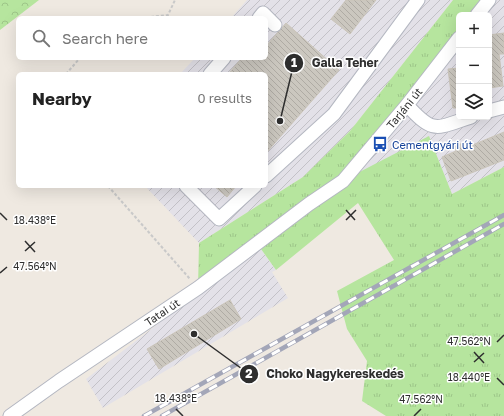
<!DOCTYPE html>
<html lang="en">
<head>
<meta charset="utf-8">
<style>
	body { margin:0; font-family:"Golos Text",sans-serif; background:#f2f2f2; color:#222 }
	.controls { position:absolute; right:12px; top:12px; display:grid; overflow:hidden; border-radius:6px; box-shadow:0 4px 16px #0002 }
	.controls button { width:36px; height:36px; display:grid; place-items:center; padding:0; border:0; border-bottom:1px solid #e0e0e0; background:#fff; color:#222; font:20px sans-serif }
	.list { margin:0; padding:0; list-style:none }
	h2 { display:flex; justify-content:space-between; align-items:center; height:52px; margin:0; padding:0 16px; font-size:17px }
	h2 small { font-size:13px; font-weight:400; color:#767676 }
	.icon { flex:none; width:22px; height:22px; fill:none; stroke:currentColor; stroke-width:2; stroke-linecap:round; stroke-linejoin:round }
	.map { position:relative; flex:none; width:504px; height:416px; overflow:hidden }
	.search { position:absolute; background:#fff; box-shadow:0 4px 16px #0002; left:16px; top:16px; width:252px; height:44px; display:flex; align-items:center; gap:10px; box-sizing:border-box; padding:0 14px; border-radius:6px; color:#767676; font-size:15px }
	.panel { position:absolute; background:#fff; box-shadow:0 4px 16px #0002; left:16px; top:72px; width:252px; height:116px; border-radius:6px }
	.map>svg:first-child { display:block }
	.industrial { fill:url(#industrial-furrows) }
	.grass { fill:url(#grass-tufts) }
	.forest { fill:url(#forest-crowns) }
	.building { fill:url(#building-back-hatch); stroke:#cbc5ba }
	.lines { fill:none; stroke-linecap:round; stroke-linejoin:round }
	.minor-casing { stroke:#b4b7c1; stroke-width:15 }
	.path { stroke:#c9c9c9; stroke-width:2; stroke-dasharray:3 2; stroke-linecap:butt }
	.minor { stroke:#fff; stroke-width:13 }
	.rail-casing { stroke:#a3a6b8; stroke-width:4.5 }
	.rail { stroke:#fff; stroke-width:3; stroke-dasharray:9; stroke-linecap:butt }
	.ticks { fill:none; stroke:#2e2e2e; stroke-width:1.5 }
	.labels { text-anchor:middle; dominant-baseline:central; stroke-width:3; stroke-linejoin:round; paint-order:stroke }
	.street-label { font-size:11px; fill:#2e2e2e; stroke:#fff }
	.transit-label { font-size:11px; fill:#164399; stroke:#fff; text-anchor:start }
	.ticks-label { font-size:10px; text-anchor:middle; fill:#2e2e2e; stroke:#fff; stroke-width:3; stroke-linejoin:round; paint-order:stroke }
	.leader { fill:none; stroke:#2e2e2e; stroke-width:1.5 }
	.callout-dot { fill:#2e2e2e; stroke:#fff; stroke-width:1.5 }
	.mark-label { font-size:12px; text-anchor:middle; font-weight:bold; fill:#fff }
	.callout-label { font-size:12px; text-anchor:middle; font-weight:bold; fill:#2e2e2e; stroke:#fff; stroke-width:3; stroke-linejoin:round; paint-order:stroke }
</style>
</head>
<body>
<div class="map">
<svg width="504" height="416" viewBox="0 0 504 416">
	<defs>
		<pattern id="industrial-furrows" width="10" height="10" patternUnits="userSpaceOnUse"><rect width="10" height="10" fill="#e3e1e8"/><path d="M-1 1l2-2M0 10L10 0M9 11l2-2" fill="none" stroke="#c3c1c7"/></pattern>
		<pattern id="grass-tufts" width="24" height="20" patternUnits="userSpaceOnUse"><rect width="24" height="20" fill="#b6e59e"/><path d="M3 7l-1-3M5 7V3M7 7l1-3M15 17l-1-3M17 17v-4M19 17l1-3" fill="none" stroke="#9dc588"/></pattern>
		<pattern id="forest-crowns" width="20" height="18" patternUnits="userSpaceOnUse"><rect width="20" height="18" fill="#b6e59e"/><path d="M2 6a3 3 0 1 1 6 0M12 15a3 3 0 1 1 6 0" fill="none" stroke="#9dc588"/></pattern>
		<pattern id="building-back-hatch" width="6" height="6" patternUnits="userSpaceOnUse"><rect width="6" height="6" fill="#cbc7bf"/><path d="M-1 5l2 2M0 0l6 6M5-1l2 2" fill="none" stroke="#afaba4"/></pattern>
	</defs>
	<rect width="100%" height="100%" fill="#efe9e1"/>
	<!-- industrial -->
	<path class="industrial" d="M 247,0 L 453,0 L 350,131 L 303,177 L 199,243 L 145,186 L 266,186 L 266,74 L 180,74 L 195,58 L 266,58 L 266,18 L 231,18 Z
		M 489,0 L 504,0 L 504,167 L 452,194 L 429,137 L 343,181 L 459,38 L 459,117 L 489,117 L 489,15 L 477,15 Z
		M 261,249 L 276,270 L 272,272 L 288,298 L 103,408 L 86,379 L 158,324 L 198,288 Z"/>
	<!-- grass -->
	<path class="grass" d="M 453,0 L 489,0 L 477,15 L 459,15 L 459,38 L 344,180 L 429,136 L 452,194 L 504,167 L 504,416 L 386,416 L 362,401 L 367,361 L 347,329 L 337,291 L 394,260 L 358,203 L 276,270 L 261,249 L 198,288 L 199,243 L 303,177 L 350,131 Z"/>
	<!-- forest -->
	<path class="forest" d="M 0,0 L 39,0 L 0,30 Z"/>
	<!-- building -->
	<path class="building" d="M 346,0 L 376,0 L 350,34 L 331,19 Z
		M 286,23 L 339,70 L 266,153 L 266,74 L 228,74 L 242,58 L 266,58 L 266,46 Z
		M 504,33 L 504,54 L 499,54 L 503,86 L 489,88 L 489,35 Z
		M 459,68 L 459,108 L 453,108 L 448,69 Z
		M 504,132 L 504,160 L 451,181 L 442,157 L 456,151 L 455,146 L 468,141 L 470,146 Z
		M 214,186 L 236,186 L 227,197 Z
		M 230,300 L 241,319 L 159,369 L 147,349 Z"/>
	<g class="lines">
		<defs>
			<path id="minor" d="M 477,15 L 489,0
				M 259,18 L 263,13 L 275,25
				M 210,74 L 224,58
				M 407,105 C 434,135 436,128 471,117
				M 489,111 L 504,107
				M 266,176 L 334,114 L 418,0
				M 186,186 L 219,219 L 255,186
				M 10,416 L 59,381 L 198,288 L 309,204 L 343,181 L 407,105 L 459,38"/>
		</defs>
		<!-- minor casing -->
		<use href="#minor" class="minor-casing"/>
		<!-- path -->
		<path class="path" d="M 141,18 L 168,15 L 175,0
			M 66,74 L 80,58
			M 108,186 L 190,279"/>
		<!-- minor -->
		<use href="#minor" class="minor"/>
		<defs>
			<path id="rail" d="M 144,416 L 504,215
				M 162,416 L 504,224"/>
		</defs>
		<!-- rail casing -->
		<use href="#rail" class="rail-casing"/>
		<!-- rail -->
		<use href="#rail" class="rail"/>
	</g>
	<!-- ticks -->
	<path class="ticks" d="M 346,210 L 355,220M 0,213 L 7,220M 346,220 L 356,210M 25,241 L 35,252M 25,251 L 35,242M 0,273 L 7,267M 497,342 L 504,335M 474,352 L 484,363M 474,362 L 484,353M 497,378 L 504,385M 176,409 L 183,416M 414,416 L 421,409"/>
	<!-- icons -->
	<defs>
		<symbol id="bus-bare" viewBox="-9 -9 18 18"><path d="M-5-6H5V4H4V6H2V4H-2V6H-4V4H-5ZM-3.5-4V0h7V-4ZM-3.5 1.2v1.5H-2V1.2ZM2 1.2v1.5H3.5V1.2Z" fill="#1a4fb4" stroke="#fff" stroke-width="2.5" paint-order="stroke"/></symbol>
	</defs>
	<g fill-rule="evenodd">
		<use href="#bus-bare" x="369" y="133" width="22" height="22"/>
	</g>
	<g class="labels">
		<!-- street labels -->
		<g class="street-label">
			<text transform="translate(404 108) rotate(-51)">Tarjáni út</text>
			<text transform="translate(162 312) rotate(-34)">Tatai út</text>
		</g>
		<!-- transit labels -->
		<g class="transit-label">
			<text x="392" y="144">Cementgyári út</text>
		</g>
	</g>
	<g class="ticks-label">
		<text x="35" y="224">18.438°E</text>
		<text x="35" y="270">47.564°N</text>
		<text x="469" y="345">47.562°N</text>
		<text x="469" y="381">18.440°E</text>
		<text x="176" y="402">18.438°E</text>
		<text x="421" y="403">47.562°N</text>
	</g>
	<!-- callouts -->
	<path class="leader" d="M280 121L294 63M194 334L249 374"/>
	<g class="callout-dot">
		<circle cx="280" cy="121" r="4"/>
		<circle cx="194" cy="334" r="4"/>
		<circle cx="294" cy="63" r="10"/>
		<circle cx="249" cy="374" r="10"/>
	</g>
	<g class="mark-label">
		<text x="294" y="67">1</text>
		<text x="249" y="378">2</text>
	</g>
	<g class="callout-label">
		<text x="345" y="67">Galla Teher</text>
		<text x="335" y="378">Choko Nagykereskedés</text>
	</g>
</svg>
<div class="controls">
<button>+</button>
<button>−</button>
<button><svg class="icon" aria-label="layers" viewBox="0 0 24 24"><path d="M12 4l9 5-9 5-9-5zM3 14l9 5 9-5"/></svg></button>
</div>
<div class="search"><svg class="icon" aria-label="search" viewBox="0 0 24 24"><circle cx="10" cy="10" r="6"/><path d="M15 15l6 6"/></svg>Search here</div>
<section class="panel">
<h2>Nearby<small>0 results</small></h2>
<ul class="list">
</ul>
</section>
</div>
</body>
</html>
